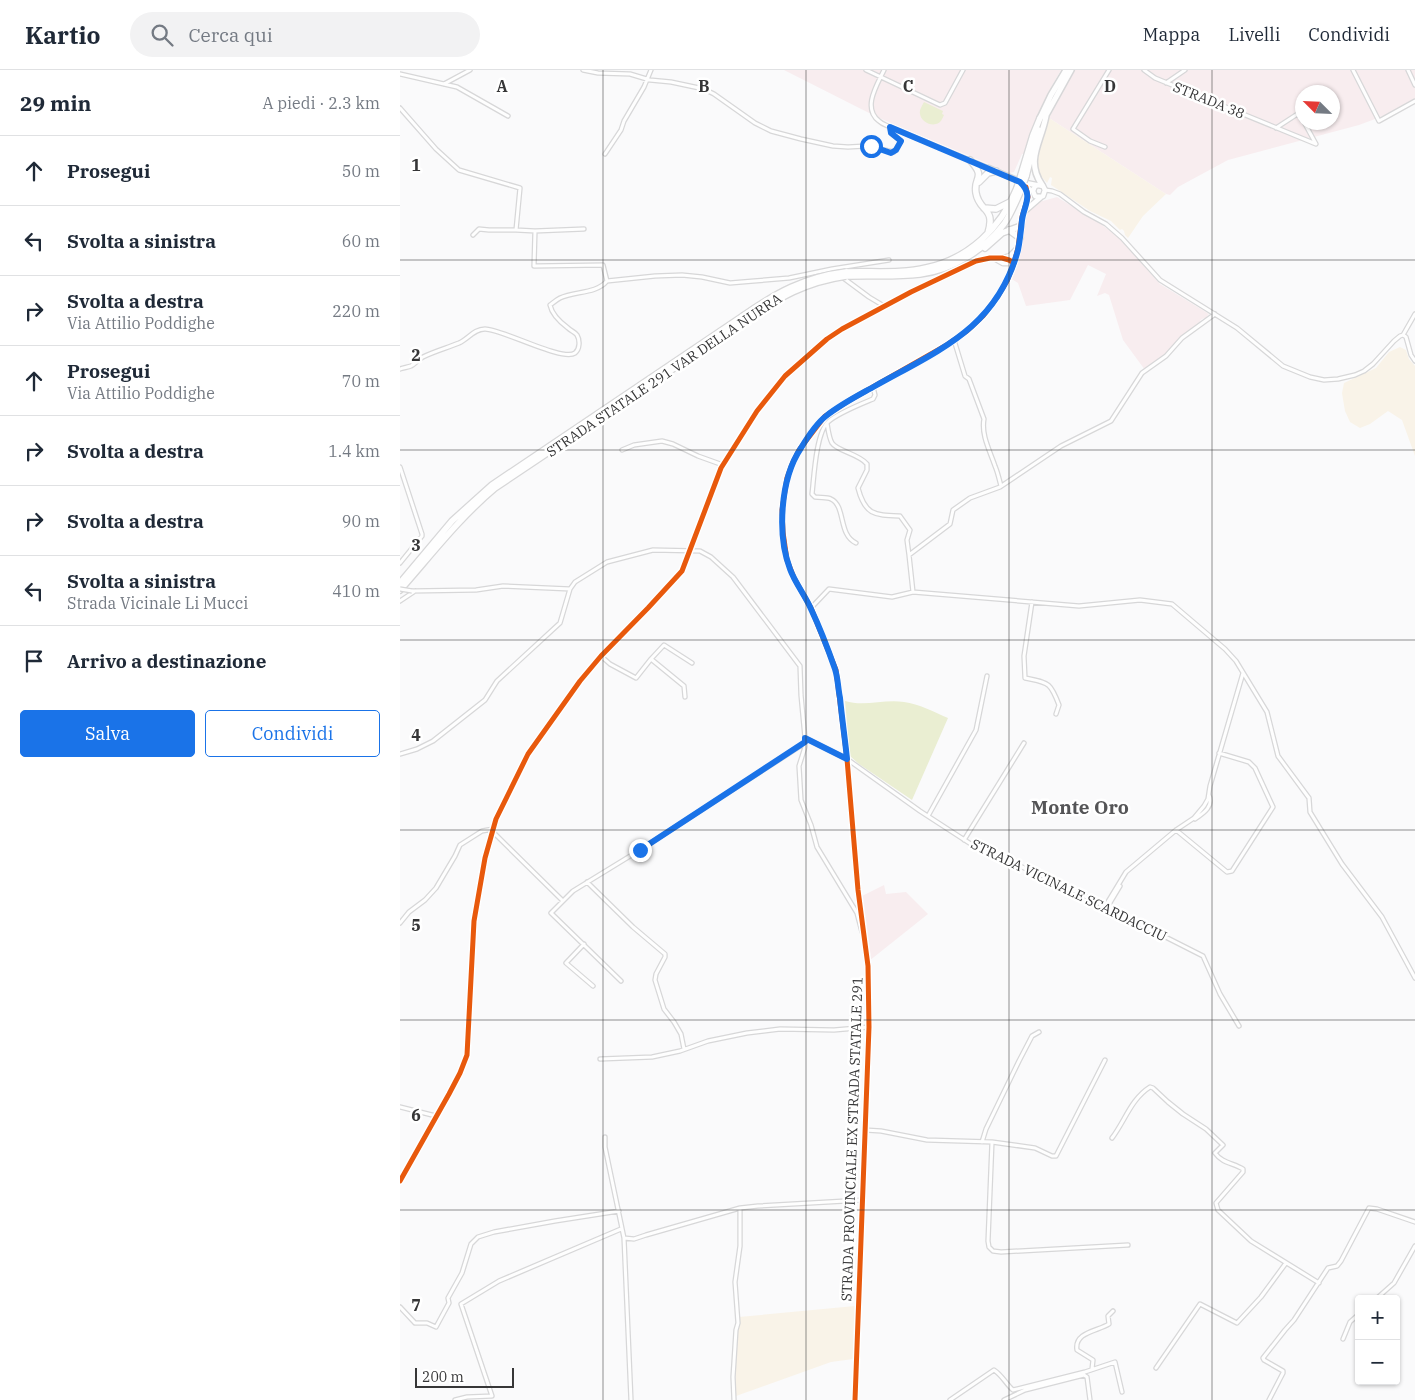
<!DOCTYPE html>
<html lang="it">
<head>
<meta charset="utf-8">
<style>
	body { margin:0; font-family:"IBM Plex Serif",serif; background:#f2f2f3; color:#1f2937 }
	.controls { position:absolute; right:15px; bottom:15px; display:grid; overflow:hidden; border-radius:5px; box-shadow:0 1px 4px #0004 }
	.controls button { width:45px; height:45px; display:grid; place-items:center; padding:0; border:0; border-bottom:1px solid #e0e1e3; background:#fff; color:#1f2937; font:25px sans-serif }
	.compass { position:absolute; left:895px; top:15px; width:45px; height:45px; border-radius:50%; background:#fff; box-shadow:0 1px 4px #0004; rotate:294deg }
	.scale { position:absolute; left:15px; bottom:12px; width:99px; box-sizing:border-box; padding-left:5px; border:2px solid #363637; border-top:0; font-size:14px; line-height:18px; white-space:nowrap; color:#363637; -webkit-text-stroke:4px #fff; paint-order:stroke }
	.stop { position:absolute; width:15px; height:15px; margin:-11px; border:4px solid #1a73e8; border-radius:50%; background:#fff }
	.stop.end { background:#1a73e8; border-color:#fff; box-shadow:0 1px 5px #0008 }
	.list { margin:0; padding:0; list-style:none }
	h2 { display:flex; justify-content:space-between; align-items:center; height:65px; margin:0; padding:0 20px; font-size:21px }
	h2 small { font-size:16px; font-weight:400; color:#747a83 }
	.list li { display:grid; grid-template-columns:32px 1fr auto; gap:15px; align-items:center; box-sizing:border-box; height:70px; padding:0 20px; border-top:1px solid #e0e1e3 }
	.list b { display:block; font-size:19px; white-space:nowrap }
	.list p { margin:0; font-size:16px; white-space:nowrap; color:#747a83 }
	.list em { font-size:16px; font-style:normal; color:#747a83 }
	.actions { display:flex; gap:10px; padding:15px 20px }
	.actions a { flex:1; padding:11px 0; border:1px solid #1a73e8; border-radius:5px; text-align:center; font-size:18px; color:#1a73e8 }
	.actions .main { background:#1a73e8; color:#fff }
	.icon { flex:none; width:28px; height:28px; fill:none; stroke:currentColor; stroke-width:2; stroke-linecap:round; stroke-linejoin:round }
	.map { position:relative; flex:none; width:1015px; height:1330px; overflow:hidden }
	header { display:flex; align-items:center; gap:30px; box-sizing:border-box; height:70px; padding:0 25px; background:#fff; border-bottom:1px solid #e0e1e3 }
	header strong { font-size:24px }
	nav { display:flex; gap:28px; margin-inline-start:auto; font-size:18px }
	.search { width:350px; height:45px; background:#f2f2f3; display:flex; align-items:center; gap:12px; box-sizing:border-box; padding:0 18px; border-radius:28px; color:#747a83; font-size:19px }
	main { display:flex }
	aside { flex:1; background:#fff }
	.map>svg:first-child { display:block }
	.commercial { fill:#f8edef; fill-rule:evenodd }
	.industrial { fill:#f9f3e8 }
	.green { fill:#eaeed2 }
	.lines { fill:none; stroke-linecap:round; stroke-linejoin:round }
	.street-casing { stroke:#d7d7d8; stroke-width:5.5 }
	.secondary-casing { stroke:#d7d7d8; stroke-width:7 }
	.primary-casing { stroke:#d7d7d8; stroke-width:8 }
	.highway-casing { stroke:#d7d7d8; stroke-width:8 }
	.street { stroke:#fefefe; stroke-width:3 }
	.secondary { stroke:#fefefe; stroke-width:4.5 }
	.primary { stroke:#fefefe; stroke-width:5 }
	.highway { stroke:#fefefe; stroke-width:5.5 }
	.street-bridge-casing { stroke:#d7d7d8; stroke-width:5.5; stroke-linecap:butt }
	.highway-bridge-casing { stroke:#d7d7d8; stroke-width:8; stroke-linecap:butt }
	.street-bridge { stroke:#fefefe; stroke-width:3 }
	.highway-bridge { stroke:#fefefe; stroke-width:5.5 }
	.cycleway-casing { stroke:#fff; stroke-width:8 }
	.cycleway { stroke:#e8590c; stroke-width:5 }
	.route { stroke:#1a73e8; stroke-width:6 }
	.grid { fill:none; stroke:#363637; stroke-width:1; stroke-opacity:0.55 }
	.labels { text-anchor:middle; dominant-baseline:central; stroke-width:5; stroke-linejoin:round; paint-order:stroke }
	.street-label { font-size:14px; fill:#363637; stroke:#fff }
	.district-label { font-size:19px; font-weight:bold; fill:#555557; stroke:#fff }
	.grid-label { font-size:16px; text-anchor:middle; font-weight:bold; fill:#363637; stroke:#fff; stroke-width:5; stroke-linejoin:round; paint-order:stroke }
</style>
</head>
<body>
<header>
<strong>Kartio</strong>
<div class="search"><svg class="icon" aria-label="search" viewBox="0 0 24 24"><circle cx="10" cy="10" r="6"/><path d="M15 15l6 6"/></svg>Cerca qui</div>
<nav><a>Mappa</a><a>Livelli</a><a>Condividi</a></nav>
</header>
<main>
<aside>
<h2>29 min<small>A piedi · 2.3 km</small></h2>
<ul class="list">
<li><svg class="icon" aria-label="ahead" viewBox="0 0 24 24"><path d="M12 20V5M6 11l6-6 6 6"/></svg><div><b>Prosegui</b></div><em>50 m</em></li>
<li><svg class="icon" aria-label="left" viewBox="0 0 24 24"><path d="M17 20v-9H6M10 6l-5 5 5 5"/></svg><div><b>Svolta a sinistra</b></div><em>60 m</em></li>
<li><svg class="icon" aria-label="right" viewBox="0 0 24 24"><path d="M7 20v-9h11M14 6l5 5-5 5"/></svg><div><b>Svolta a destra</b><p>Via Attilio Poddighe</p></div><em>220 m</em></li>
<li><svg class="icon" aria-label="ahead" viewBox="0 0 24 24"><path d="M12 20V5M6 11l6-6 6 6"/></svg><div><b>Prosegui</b><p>Via Attilio Poddighe</p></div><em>70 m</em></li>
<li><svg class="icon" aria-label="right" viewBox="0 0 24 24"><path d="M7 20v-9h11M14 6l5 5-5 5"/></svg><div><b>Svolta a destra</b></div><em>1.4 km</em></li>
<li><svg class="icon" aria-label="right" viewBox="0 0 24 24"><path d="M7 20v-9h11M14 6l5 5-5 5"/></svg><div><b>Svolta a destra</b></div><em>90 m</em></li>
<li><svg class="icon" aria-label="left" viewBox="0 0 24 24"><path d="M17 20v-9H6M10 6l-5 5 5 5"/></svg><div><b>Svolta a sinistra</b><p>Strada Vicinale Li Mucci</p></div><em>410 m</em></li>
<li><svg class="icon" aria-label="arrive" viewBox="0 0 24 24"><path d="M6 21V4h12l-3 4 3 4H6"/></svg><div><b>Arrivo a destinazione</b></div></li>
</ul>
<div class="actions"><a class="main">Salva</a><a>Condividi</a></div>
</aside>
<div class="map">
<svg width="1015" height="1330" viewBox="0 0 1015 1330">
	<rect width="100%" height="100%" fill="#fafafb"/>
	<!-- commercial -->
	<path class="commercial" d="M 384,0 L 661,0 L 653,14 L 635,55 L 628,71 L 625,84 L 622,84 L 614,102 L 610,103 L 477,47 Z
		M 674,0 L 1015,0 L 1015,34 L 959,55 L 828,90 L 778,117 L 770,125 L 766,124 L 649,48 ZM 902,22 L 932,22 L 932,52 L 902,52 Z
		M 657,127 L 702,155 L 717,166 L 760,214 L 809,244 L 806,248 L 802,249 L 800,251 L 801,254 L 784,265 L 766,284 L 745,300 L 723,270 L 709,225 L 705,223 L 697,226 L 706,204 L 688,195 L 670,230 L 626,236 L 618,213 L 610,208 L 622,174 L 626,148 L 629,141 L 639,132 Z
		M 484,815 L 486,824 L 506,822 L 528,844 L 469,891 L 462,826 Z"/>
	<!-- industrial -->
	<path class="industrial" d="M 649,48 L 766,124 L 743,146 L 728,168 L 725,165 L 724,161 L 722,159 L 720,160 L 711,151 L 690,141 L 651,115 L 652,108 L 650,107 L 647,113 L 639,104 L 637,99 L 636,88 Z
		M 1000,277 L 1006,280 L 1009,289 L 1015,296 L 1015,386 L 1002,350 L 988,341 L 970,354 L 960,358 L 950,352 L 945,341 L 942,323 L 944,313 L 976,298 L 989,282 Z
		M 455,1236 L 453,1289 L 431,1292 L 336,1326 L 335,1308 L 336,1274 L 339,1247 Z"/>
	<!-- green -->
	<path class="green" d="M 524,32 L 543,41 L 542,44 L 544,45 C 542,49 541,53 536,54 C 530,56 521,51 520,44 C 519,40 522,36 524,32 Z
		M 445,631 C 464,637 484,629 504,632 C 519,634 534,642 548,648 L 512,730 L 459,694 L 450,686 Z"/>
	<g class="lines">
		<defs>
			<path id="street" d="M 183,0 L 198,3 L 230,4 L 250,10 L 271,12 L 304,19 L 314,24 L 355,53 L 371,61 L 401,69 L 433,76 L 448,77 L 466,76 L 494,82 L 501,71 L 491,63 L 490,57
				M 466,0 L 540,35 L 545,33 L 563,0
				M 484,0 C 477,15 462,38 479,51 C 482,54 486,55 490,57 L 589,98
				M 744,0 L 755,8 L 916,74 L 904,52
				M 953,0 L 979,51 L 1015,31
				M 1008,0 L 1015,15
				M 0,4 L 57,17 L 108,46
				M 766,13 L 785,0
				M 44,14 L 70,0
				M 0,38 L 36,79 L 59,100 L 120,118 L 116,160 L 135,161 L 134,196 L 203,195 L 207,211
				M 876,58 L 899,43 L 902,50
				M 705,77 L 690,71 L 673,59 L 709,0
				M 205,84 L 221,60 L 224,51 L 244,17 L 251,0
				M 645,120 L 652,121 L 660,124 L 684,142 L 706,154 L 722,168 L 760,210 L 837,258 L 883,296 L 910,307 L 924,310 L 938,309 L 955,305 L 964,301 L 973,294 L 994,271 L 1000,266 L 1003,265
				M 135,161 L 184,159
				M 73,165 L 79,159 L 89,160 L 116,160
				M 442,207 L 469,227 L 484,236
				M 207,211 L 255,206 L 282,205 L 302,207 L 330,213 L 354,211 L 389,208 L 432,199 L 489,190
				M 1003,265 L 1006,267 L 1011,285 L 1015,291
				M 1003,265 L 1015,244
				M 554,270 L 565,306 L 569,309 L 584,349 C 581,365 590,381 595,396 C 598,403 599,409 601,416
				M 0,299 C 3,298 8,297 11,296 C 15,294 19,289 23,287 C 35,281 47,278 59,273 C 68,269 74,259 85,259 C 102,259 163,292 175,283 C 180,279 180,270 177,265 C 175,262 171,261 168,258 C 160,252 152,245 150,235 C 153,233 156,230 160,228 C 175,221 196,224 207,211
				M 427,353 C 428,359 429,368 432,373 C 437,381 459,384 467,394 L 467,400 L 458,418 C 465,445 474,445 500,446 L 510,460 L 507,470 L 509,485
				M 222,380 L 234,375 L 262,371 L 273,374 L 298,386 L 323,395
				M 0,397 L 22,464 L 22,466 L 0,493
				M 456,473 C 438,465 446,436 431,429 C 427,427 421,428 415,427 L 412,424 C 414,407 416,363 428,352 C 438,343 461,334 473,329 L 475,325 L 473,317
				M 12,521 L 76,520 L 103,516 L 170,519
				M 513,522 L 509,485 L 550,454 L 553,440 L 570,428 L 600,417 L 661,376 L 711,351 L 742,303 L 766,286 L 782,268 L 815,244
				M 0,531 L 15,521
				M 632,532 L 624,586 L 625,608 C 648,613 650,611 659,635 L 656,644
				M 411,538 L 429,519 L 492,527 L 513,522 L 679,536 L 740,530 L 772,534 L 825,579 L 836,591 L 867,642 L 878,686 L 909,728 L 910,742 L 942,794 L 982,847 L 1015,908
				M 201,586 L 210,594 L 236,608 L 251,589 L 264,575 L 292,593
				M 251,589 L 284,616 L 285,627
				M 405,668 L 447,689 L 520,741 L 577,778 L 655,811 L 803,886 L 820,924 L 839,956
				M 0,684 L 17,679 L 33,671 L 85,630 L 97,611 L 160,553 L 170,519 L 175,512 L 207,492 L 253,480 L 300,481 L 311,487 L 333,507 L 400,596 L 401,625 L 405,668 L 405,677 L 399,696 L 401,730 L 411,755 L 417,777 L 457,843 L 462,862
				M 528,746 L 576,660 L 587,606
				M 795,749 C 804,743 814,736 809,725
				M 776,760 L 827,802 L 832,801 L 873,737 L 855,698 L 849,692 L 819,683
				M 92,761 L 163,831
				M 564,770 L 624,673
				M 187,812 L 233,857 L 265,884 L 265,887 L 256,904 L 255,910 L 264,939 L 274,952 L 281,964 L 284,979
				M 706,835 L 726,802 L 776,760 L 794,748 L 804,736 L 808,729 L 810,716 L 843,603
				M 708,836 L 720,816
				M 0,853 L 9,842 L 25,830 L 36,818 L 55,786 L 60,775 L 82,761 L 93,759
				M 184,874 L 166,893 L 193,916
				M 221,911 L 151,843 L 173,821 L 235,783 L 405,673
				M 200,989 L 252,987 L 280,981 L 308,971 L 347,963 L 380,959 L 434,960 L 469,957
				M 0,1037 L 36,1046
				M 465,1060 L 481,1061 L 527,1070 L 592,1072 L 588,1171 L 589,1177 L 593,1181 L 601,1182 L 728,1175
				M 205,1067 L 205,1077 L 224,1168 L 231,1330
				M 712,1068 C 725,1051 731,1029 750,1017 L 753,1018 L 768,1032 L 783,1044 L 806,1059 L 823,1075 L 815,1083 C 822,1093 833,1093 843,1099 L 843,1102 L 816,1133 L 818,1140 L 851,1171 L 919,1213
				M 582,1072 L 586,1059 L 619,991 L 632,966 L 639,962
				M 592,1072 L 635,1078 L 652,1086 L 656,1086 L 705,990
				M 224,1168 L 234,1169 L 246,1165 L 340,1138 L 358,1136 L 463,1130
				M 976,1229 L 994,1213 L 1015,1176
				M 0,1237 L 15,1253 L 27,1253 L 36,1257 L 49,1233 L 48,1228 L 62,1203 L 71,1174 L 78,1167 L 94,1162 L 155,1151 L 219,1141
				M 943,1269 L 950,1252 L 959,1244
				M 756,1298 L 800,1234 L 837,1253 L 861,1227 L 886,1193
				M 692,1299 L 693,1290 L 677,1280 C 674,1262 698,1261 709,1254 L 708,1246 L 713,1241
				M 55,1330 L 67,1327 L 92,1326 L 61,1234 L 99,1211 L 221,1159
				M 334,1330 L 333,1307 L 336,1260 L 338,1253 L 335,1212 L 340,1176 L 340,1138
				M 550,1330 L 594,1300 C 602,1305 606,1314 613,1320 L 685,1302 L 715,1292 L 722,1322
				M 604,1330 L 625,1320 L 684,1305 L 687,1307 L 690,1330
				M 869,1330 L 883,1303 L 883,1301 L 864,1290 L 863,1288 L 885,1260 L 894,1250 L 928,1198 L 937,1196 L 941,1191 L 969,1138 L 977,1139 L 1015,1152"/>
			<path id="secondary" d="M 589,98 L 621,112 L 636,115
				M 627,118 L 633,121 L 635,126 L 639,127 L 643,126 L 645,120 L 643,116 L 638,115 L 635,116 L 633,121
				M 626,140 L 641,127
				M 603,188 L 610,186 L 617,179
				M 596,189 L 603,193 L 614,193
				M 0,1111 L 49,1024 L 60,1003 L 67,985 L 74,851 L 85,788 L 96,749 L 128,684 L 180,611 L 201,586 L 248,538 L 282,501 L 321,398 L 357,341 L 385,306 L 427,269 L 442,259 L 511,222 L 576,191 L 590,188 L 602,188 L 609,190 L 614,193
				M 455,1330 L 469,957 L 468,896 L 458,820 L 447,689 L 436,600 L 411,538 L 394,508 L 387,490 L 383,462 L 382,440 L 387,408 L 393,392 L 399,380 L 425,346 L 450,330 L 545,276 L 567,261 L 583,246 L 598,226 L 607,211 L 614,193 L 618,178 L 622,147 L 628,127 L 626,117"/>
			<path id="primary" d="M 645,47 L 671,0
				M 640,48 L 651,25 L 666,0
				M 642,115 C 625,90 641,73 646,46"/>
			<path id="highway" d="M 570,90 C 587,109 573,106 576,123 C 579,142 596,137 588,163
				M 621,105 L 633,65 L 640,48
				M 626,106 L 634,75 L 639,60
				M 579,112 L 588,103 L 596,101
				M 584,138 L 596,139 L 610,132
				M 609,160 L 620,168
				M 585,178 L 602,163 L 621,156
				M 446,202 C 472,201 502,204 526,198 C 569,189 601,158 617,118
				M 446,206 C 471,205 496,207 520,204 C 553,200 584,180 604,154 C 611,144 616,131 621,120
				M 0,513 L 52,451 L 92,415 L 343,246
				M 0,520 C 31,485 59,448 95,418 L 346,250"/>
		</defs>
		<!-- street casing -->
		<use href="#street" class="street-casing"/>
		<!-- secondary casing -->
		<use href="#secondary" class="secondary-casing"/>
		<!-- primary casing -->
		<use href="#primary" class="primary-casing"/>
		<!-- highway casing -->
		<use href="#highway" class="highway-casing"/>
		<!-- street -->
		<use href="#street" class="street"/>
		<!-- secondary -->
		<use href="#secondary" class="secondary"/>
		<!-- primary -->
		<use href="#primary" class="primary"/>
		<!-- highway -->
		<use href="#highway" class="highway"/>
		<defs>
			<path id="street-bridge" d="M 0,519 L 12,521"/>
			<path id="highway-bridge" d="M 617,118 L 621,105
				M 621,120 L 626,106
				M 343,246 C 376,223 405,207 446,202
				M 346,250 C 380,227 405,212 446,206"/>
		</defs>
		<!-- street-bridge casing -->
		<use href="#street-bridge" class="street-bridge-casing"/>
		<!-- highway-bridge casing -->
		<use href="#highway-bridge" class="highway-bridge-casing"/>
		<!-- street-bridge -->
		<use href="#street-bridge" class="street-bridge"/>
		<!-- highway-bridge -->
		<use href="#highway-bridge" class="highway-bridge"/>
		<defs>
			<path id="cycleway" d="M 0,1111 L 49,1024 L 60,1003 L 67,985 L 74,851 L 85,788 L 96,749 L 128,684 L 180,611 L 201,586 L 248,538 L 282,501 L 321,398 L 357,341 L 385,306 L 427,269 L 442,259 L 511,222 L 576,191 L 590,188 L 602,188 L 609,190 L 614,193
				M 455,1330 L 469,957 L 468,896 L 458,820 L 447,689 L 436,600 L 411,538 L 394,508 L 387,490 L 383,462 L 382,440 L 387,408 L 393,392 L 399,380 L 425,346 L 450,330 L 545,276 L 567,261 L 583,246 L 598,226 L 607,211 L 614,193 L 618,178 L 622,147 L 628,127 L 626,117"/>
		</defs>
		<!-- cycleway casing -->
		<use href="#cycleway" class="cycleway-casing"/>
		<!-- cycleway -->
		<use href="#cycleway" class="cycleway"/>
	</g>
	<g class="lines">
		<!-- route -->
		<path class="route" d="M 240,780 L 405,672 L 405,668 L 447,689 C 445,669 442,649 440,628 C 438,619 438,608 435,599 C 428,579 420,558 411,539 C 405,525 395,513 390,499 C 377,465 380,409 401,378 C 407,368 417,353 426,346 C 441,334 459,325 475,316 C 539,280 597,258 618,180 C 620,170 621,160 622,150 C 624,135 634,125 620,112 L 490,57 L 491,63 L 501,71 L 496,80 L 491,83 L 471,76"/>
	</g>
	<!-- grid -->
	<path class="grid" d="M 203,0 L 203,1330M 406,0 L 406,1330M 609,0 L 609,1330M 812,0 L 812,1330M 0,190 L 1015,190M 0,380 L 1015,380M 0,570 L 1015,570M 0,760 L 1015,760M 0,950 L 1015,950M 0,1140 L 1015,1140"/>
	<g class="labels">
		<!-- street labels -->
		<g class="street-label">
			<text transform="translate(809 30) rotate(22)">STRADA 38</text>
			<text transform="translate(264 305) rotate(-34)">STRADA STATALE 291 VAR DELLA NURRA</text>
			<text transform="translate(669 820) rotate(26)">STRADA VICINALE SCARDACCIU</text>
			<text transform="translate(452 1069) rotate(-88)">STRADA PROVINCIALE EX STRADA STATALE 291</text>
		</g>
		<!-- district labels -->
		<g class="district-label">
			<text x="680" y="737">Monte Oro</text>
		</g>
	</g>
	<g class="grid-label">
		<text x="102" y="22">A</text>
		<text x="304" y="22">B</text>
		<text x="508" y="22">C</text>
		<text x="710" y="22">D</text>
		<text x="16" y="101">1</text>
		<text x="16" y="291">2</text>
		<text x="16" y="481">3</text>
		<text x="16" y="671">4</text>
		<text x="16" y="861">5</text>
		<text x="16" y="1051">6</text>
		<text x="16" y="1241">7</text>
	</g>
</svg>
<div class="controls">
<button>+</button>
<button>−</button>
</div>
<svg class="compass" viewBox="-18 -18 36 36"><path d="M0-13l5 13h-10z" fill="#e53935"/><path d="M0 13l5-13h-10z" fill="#747a83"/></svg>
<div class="scale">200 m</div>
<div class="stop" style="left:471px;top:76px"></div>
<div class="stop end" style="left:240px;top:780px"></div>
</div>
</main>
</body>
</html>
